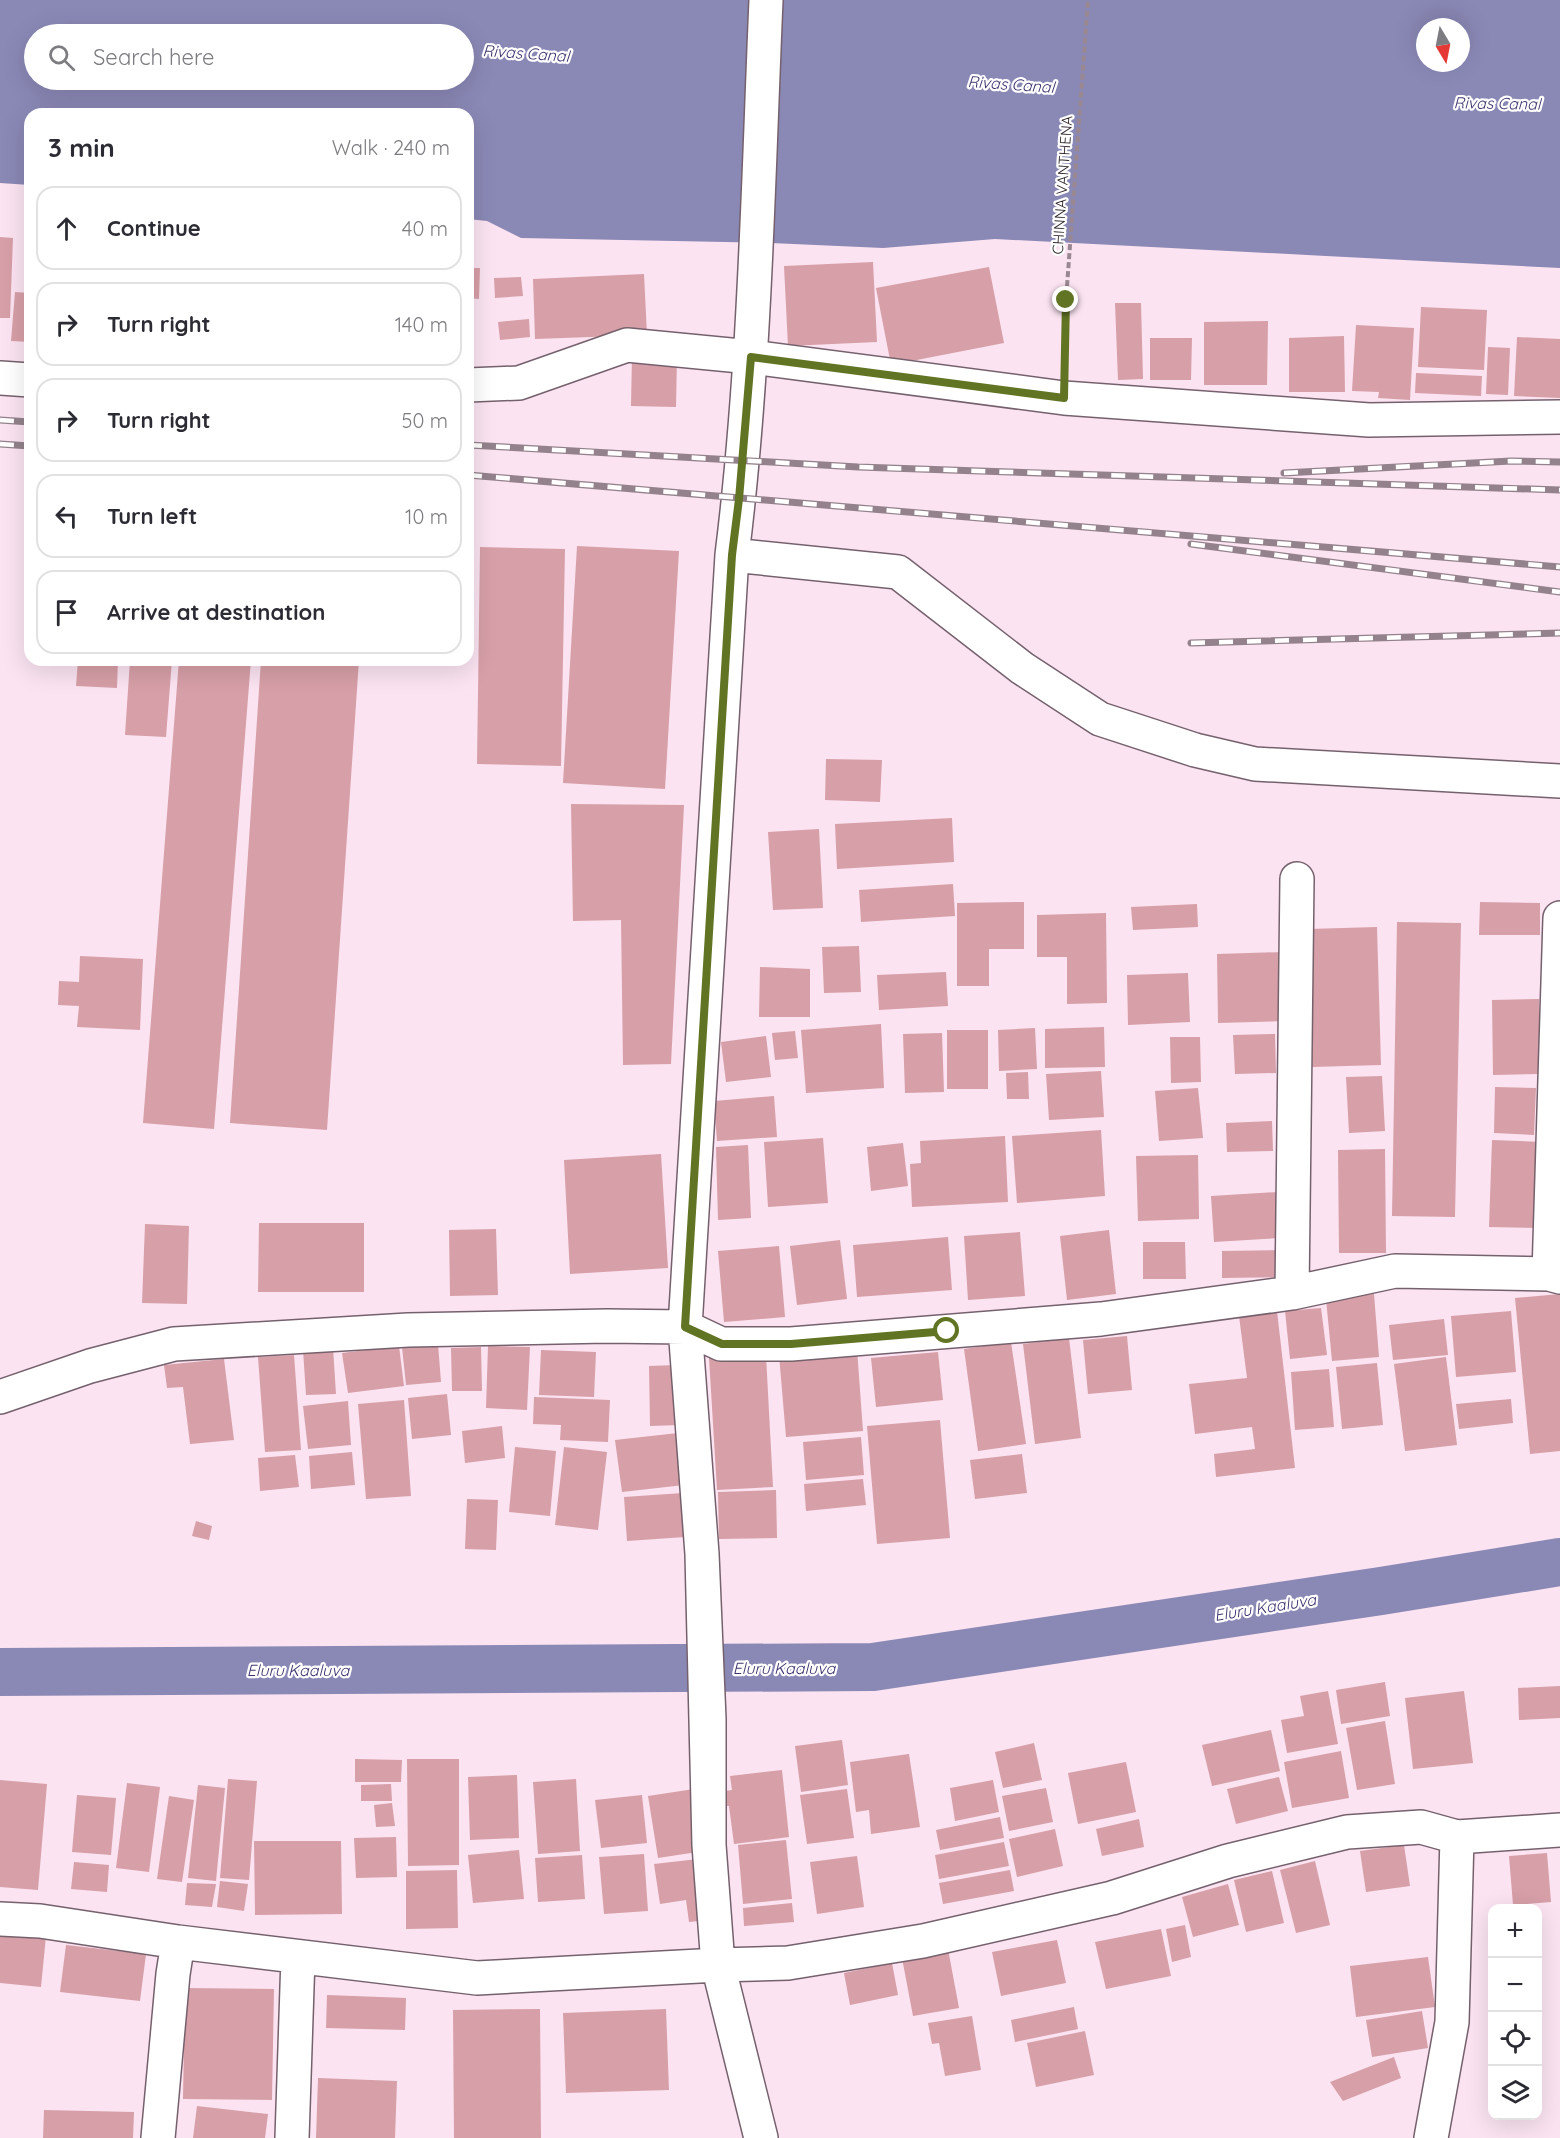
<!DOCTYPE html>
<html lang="en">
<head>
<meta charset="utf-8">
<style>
	body { margin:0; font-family:Quicksand,sans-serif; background:#f7f7f7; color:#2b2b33 }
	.controls { position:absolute; right:18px; bottom:18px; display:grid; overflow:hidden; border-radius:12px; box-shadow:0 6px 24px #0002 }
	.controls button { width:54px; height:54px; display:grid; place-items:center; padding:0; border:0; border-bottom:2px solid #e1e1e2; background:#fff; color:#2b2b33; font:30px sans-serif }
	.compass { position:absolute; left:1416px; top:18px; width:54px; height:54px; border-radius:50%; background:#fff; box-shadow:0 6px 24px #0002; rotate:170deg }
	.stop { position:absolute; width:18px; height:18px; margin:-14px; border:4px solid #617423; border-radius:50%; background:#fff }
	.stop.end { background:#617423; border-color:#fff; box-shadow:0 2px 6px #0008 }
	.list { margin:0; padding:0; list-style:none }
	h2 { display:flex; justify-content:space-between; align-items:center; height:78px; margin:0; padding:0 24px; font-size:26px }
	h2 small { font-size:20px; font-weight:400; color:#7c7c81 }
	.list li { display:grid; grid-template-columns:39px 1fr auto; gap:18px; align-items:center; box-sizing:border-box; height:84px; margin:0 12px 12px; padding:0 12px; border:2px solid #e1e1e2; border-radius:18px }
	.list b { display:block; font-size:22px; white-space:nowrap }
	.list em { font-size:20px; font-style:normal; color:#7c7c81 }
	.icon { flex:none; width:33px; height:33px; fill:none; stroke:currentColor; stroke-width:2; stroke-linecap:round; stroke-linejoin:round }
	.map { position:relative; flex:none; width:1560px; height:2138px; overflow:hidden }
	.search { position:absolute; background:#fff; box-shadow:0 6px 24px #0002; left:24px; top:24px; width:450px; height:66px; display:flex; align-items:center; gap:15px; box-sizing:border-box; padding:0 21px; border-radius:33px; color:#7c7c81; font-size:22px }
	.panel { position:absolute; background:#fff; box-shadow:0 6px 24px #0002; left:24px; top:108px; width:450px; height:558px; border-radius:18px }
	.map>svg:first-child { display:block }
	.water { fill:#8a88b5; fill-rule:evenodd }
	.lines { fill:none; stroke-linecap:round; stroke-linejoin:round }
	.canal { stroke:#8a88b5; stroke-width:48 }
	.building { fill:#d79fa7 }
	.minor-casing { stroke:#75616d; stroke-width:36 }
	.path { stroke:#998892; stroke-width:4; stroke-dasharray:6 3; stroke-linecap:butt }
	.minor { stroke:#fff; stroke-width:33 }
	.rail-casing { stroke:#93828b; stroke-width:7 }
	.rail { stroke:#fff; stroke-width:4.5; stroke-dasharray:14; stroke-linecap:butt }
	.route { stroke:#617423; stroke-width:8 }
	.labels { text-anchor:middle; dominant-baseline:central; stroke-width:4.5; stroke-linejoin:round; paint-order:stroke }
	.street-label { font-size:15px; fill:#281f24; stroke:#fff }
	.water-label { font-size:16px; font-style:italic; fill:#3c346e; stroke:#fff }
</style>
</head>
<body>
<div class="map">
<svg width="1560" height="2138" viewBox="0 0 1560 2138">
	<rect width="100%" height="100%" fill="#fbe3f1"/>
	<!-- water -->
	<path class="water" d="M 0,0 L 1560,0 L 1560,268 L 995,239 L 883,248 L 771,243 L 521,238 L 487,221 L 468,219 L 468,114 L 30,114 L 30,185 L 0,183 ZM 1425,27 L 1461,27 L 1461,63 L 1425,63 ZM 34,34 L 464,34 L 464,80 L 34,80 Z"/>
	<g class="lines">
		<!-- canal -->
		<path class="canal" d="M 0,1672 L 873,1667 L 1381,1591 L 1560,1562"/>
	</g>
	<!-- building -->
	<path class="building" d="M 0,237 L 13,238 L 10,318 L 0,318 Z
		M 873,262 L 877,342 L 788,346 L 784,266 Z
		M 989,267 L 1004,343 L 891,365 L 876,288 Z
		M 468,268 L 480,268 L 479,299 L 468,298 Z
		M 644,274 L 647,335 L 535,339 L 533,279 Z
		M 521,277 L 523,296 L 495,298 L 494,278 Z
		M 15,292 L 30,293 L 30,342 L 11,341 Z
		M 1115,303 L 1141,303 L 1143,379 L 1118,380 Z
		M 1421,307 L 1487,310 L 1484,370 L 1418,367 Z
		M 529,319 L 530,337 L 500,340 L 498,322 Z
		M 1268,321 L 1267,385 L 1204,385 L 1204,322 Z
		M 1356,325 L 1414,328 L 1410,400 L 1378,398 L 1379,392 L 1352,391 Z
		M 1344,336 L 1345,392 L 1289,392 L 1289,338 Z
		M 1517,337 L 1560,339 L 1560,398 L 1514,396 Z
		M 1150,338 L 1192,338 L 1191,380 L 1150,380 Z
		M 1488,347 L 1510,348 L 1508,395 L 1486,394 Z
		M 632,356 L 677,357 L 676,407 L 631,406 Z
		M 1416,373 L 1482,376 L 1481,396 L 1415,393 Z
		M 577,546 L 679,551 L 665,789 L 563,783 Z
		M 480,547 L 565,549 L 561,766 L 477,764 Z
		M 78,660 L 118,660 L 117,688 L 76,686 Z
		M 130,660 L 172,660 L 166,737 L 125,735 Z
		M 179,660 L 251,660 L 214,1129 L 143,1123 Z
		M 261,660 L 359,660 L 327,1130 L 230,1123 Z
		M 826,759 L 882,760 L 880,802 L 825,800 Z
		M 571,804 L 684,805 L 671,1064 L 623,1065 L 621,920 L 573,921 Z
		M 952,818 L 954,862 L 837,869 L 835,824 Z
		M 819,829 L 823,908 L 773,910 L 768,832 Z
		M 953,884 L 955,916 L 861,922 L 859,890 Z
		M 1024,902 L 1024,949 L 989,949 L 989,986 L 957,986 L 957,903 Z
		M 1480,902 L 1540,903 L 1540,935 L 1479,935 Z
		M 1197,904 L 1198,927 L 1133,930 L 1131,907 Z
		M 1106,913 L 1107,1003 L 1067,1004 L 1067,957 L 1037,957 L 1037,915 Z
		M 1397,922 L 1461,923 L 1455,1217 L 1392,1216 Z
		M 1377,927 L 1381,1065 L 1312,1067 L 1308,929 Z
		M 859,946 L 861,992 L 824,993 L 822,947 Z
		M 1284,952 L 1285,1021 L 1218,1023 L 1217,954 Z
		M 80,956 L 143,959 L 140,1030 L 77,1027 L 79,1006 L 58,1005 L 59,981 L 79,982 Z
		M 760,967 L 810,969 L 810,1017 L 759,1017 Z
		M 946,972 L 948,1006 L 879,1010 L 877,975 Z
		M 1188,973 L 1190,1022 L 1128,1025 L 1127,975 Z
		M 1539,999 L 1541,1074 L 1493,1075 L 1492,1000 Z
		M 881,1024 L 884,1088 L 806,1093 L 801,1030 Z
		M 1104,1027 L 1105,1067 L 1045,1068 L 1045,1029 Z
		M 1035,1028 L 1037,1069 L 999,1071 L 998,1030 Z
		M 947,1030 L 988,1030 L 988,1089 L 947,1089 Z
		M 795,1031 L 798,1058 L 775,1060 L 772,1033 Z
		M 942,1033 L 944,1092 L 905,1093 L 903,1034 Z
		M 1275,1034 L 1276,1073 L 1235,1074 L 1233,1035 Z
		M 766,1036 L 771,1077 L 726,1082 L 721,1042 Z
		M 1170,1037 L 1200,1037 L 1201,1082 L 1171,1083 Z
		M 1101,1071 L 1104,1117 L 1049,1120 L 1046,1074 Z
		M 1028,1072 L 1029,1099 L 1007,1099 L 1006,1073 Z
		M 1382,1076 L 1385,1131 L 1349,1133 L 1346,1077 Z
		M 1495,1087 L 1536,1088 L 1534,1135 L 1494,1133 Z
		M 1198,1088 L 1203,1138 L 1159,1141 L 1155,1091 Z
		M 774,1096 L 777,1137 L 717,1141 L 714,1101 Z
		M 1272,1121 L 1273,1151 L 1227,1152 L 1226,1123 Z
		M 1101,1130 L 1105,1196 L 1017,1203 L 1012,1136 Z
		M 1005,1136 L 1008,1202 L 912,1207 L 910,1164 L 921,1163 L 920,1141 Z
		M 823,1138 L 828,1203 L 768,1207 L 764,1142 Z
		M 1492,1140 L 1543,1142 L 1541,1228 L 1489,1227 Z
		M 903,1143 L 908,1186 L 871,1191 L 867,1147 Z
		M 748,1145 L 751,1218 L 718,1220 L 716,1147 Z
		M 1385,1149 L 1386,1253 L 1339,1253 L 1338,1150 Z
		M 661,1154 L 668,1268 L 570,1274 L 564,1160 Z
		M 1198,1155 L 1199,1219 L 1138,1221 L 1136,1156 Z
		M 1278,1192 L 1280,1238 L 1214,1242 L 1211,1196 Z
		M 259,1223 L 364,1223 L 364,1292 L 258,1292 Z
		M 145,1224 L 189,1226 L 187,1304 L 142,1303 Z
		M 496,1229 L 498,1295 L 450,1296 L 449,1230 Z
		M 1109,1230 L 1116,1294 L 1067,1300 L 1060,1236 Z
		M 1020,1232 L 1025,1296 L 968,1300 L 964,1236 Z
		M 948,1237 L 952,1290 L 857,1297 L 853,1245 Z
		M 840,1240 L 847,1299 L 797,1305 L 790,1246 Z
		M 1143,1242 L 1185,1242 L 1186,1279 L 1143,1279 Z
		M 779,1246 L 785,1317 L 724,1322 L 718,1251 Z
		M 1281,1250 L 1281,1277 L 1222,1278 L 1222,1251 Z
		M 1374,1294 L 1379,1357 L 1332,1361 L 1326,1299 Z
		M 1560,1294 L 1560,1451 L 1530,1454 L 1515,1298 Z
		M 1321,1308 L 1327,1355 L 1290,1359 L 1285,1311 Z
		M 1277,1311 L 1295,1468 L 1216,1477 L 1214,1454 L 1255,1449 L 1252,1427 L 1195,1434 L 1189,1384 L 1247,1378 L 1239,1316 Z
		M 1511,1311 L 1516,1372 L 1456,1377 L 1451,1316 Z
		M 1444,1319 L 1448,1355 L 1393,1360 L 1389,1325 Z
		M 1127,1336 L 1132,1390 L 1088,1394 L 1083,1340 Z
		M 1069,1338 L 1081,1438 L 1035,1444 L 1023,1344 Z
		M 1011,1342 L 1026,1444 L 978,1451 L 964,1349 Z
		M 438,1344 L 441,1382 L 406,1385 L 402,1347 Z
		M 399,1346 L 404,1386 L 348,1393 L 342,1353 Z
		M 488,1346 L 530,1347 L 527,1410 L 486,1408 Z
		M 481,1347 L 482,1391 L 452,1391 L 451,1348 Z
		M 333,1348 L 336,1394 L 306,1395 L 303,1350 Z
		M 857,1349 L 863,1431 L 786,1437 L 779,1355 Z
		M 541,1350 L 596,1352 L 594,1397 L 539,1395 Z
		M 938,1352 L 943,1400 L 876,1407 L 871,1358 Z
		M 294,1355 L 301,1450 L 265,1452 L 258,1357 Z
		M 766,1355 L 773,1487 L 717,1490 L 709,1358 Z
		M 1446,1357 L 1457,1445 L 1405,1451 L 1394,1364 Z
		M 224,1359 L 234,1440 L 190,1444 L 183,1387 L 167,1388 L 164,1365 Z
		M 1377,1363 L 1383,1425 L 1342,1429 L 1336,1367 Z
		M 678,1365 L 680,1425 L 650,1426 L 649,1366 Z
		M 1329,1369 L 1334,1427 L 1295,1430 L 1291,1372 Z
		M 447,1394 L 451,1435 L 412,1439 L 408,1398 Z
		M 534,1397 L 610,1400 L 608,1442 L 560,1440 L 561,1425 L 533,1424 Z
		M 1511,1399 L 1513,1423 L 1459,1429 L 1456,1404 Z
		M 404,1400 L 411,1496 L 366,1499 L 358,1404 Z
		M 348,1401 L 351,1445 L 308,1449 L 303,1406 Z
		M 940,1420 L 950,1538 L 877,1544 L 867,1426 Z
		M 502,1426 L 505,1458 L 465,1463 L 462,1431 Z
		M 678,1433 L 684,1485 L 622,1492 L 615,1440 Z
		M 861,1437 L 864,1475 L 806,1480 L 803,1442 Z
		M 515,1447 L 556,1451 L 550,1516 L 509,1512 Z
		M 564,1447 L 607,1452 L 598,1530 L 555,1525 Z
		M 352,1452 L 355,1485 L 311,1489 L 309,1456 Z
		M 1022,1454 L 1027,1493 L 975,1499 L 970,1460 Z
		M 295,1455 L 299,1487 L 260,1491 L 258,1458 Z
		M 863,1479 L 866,1505 L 806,1511 L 804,1484 Z
		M 776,1490 L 777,1538 L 719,1539 L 718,1492 Z
		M 683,1493 L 685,1537 L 627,1541 L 624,1497 Z
		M 467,1499 L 498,1500 L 496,1550 L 465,1549 Z
		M 196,1521 L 212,1526 L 209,1540 L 192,1536 Z
		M 1385,1682 L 1390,1716 L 1341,1724 L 1336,1690 Z
		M 1560,1686 L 1560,1718 L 1519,1720 L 1518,1688 Z
		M 1328,1691 L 1338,1744 L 1287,1753 L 1281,1720 L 1304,1716 L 1300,1696 Z
		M 1464,1691 L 1473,1763 L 1413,1769 L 1405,1698 Z
		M 1385,1721 L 1395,1784 L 1357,1790 L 1346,1728 Z
		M 1271,1730 L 1280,1771 L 1212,1786 L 1202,1745 Z
		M 842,1740 L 848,1785 L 801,1792 L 795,1746 Z
		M 1034,1743 L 1042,1780 L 1003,1788 L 995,1752 Z
		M 1341,1751 L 1349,1798 L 1292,1808 L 1284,1762 Z
		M 909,1754 L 920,1827 L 871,1834 L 869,1810 L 856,1812 L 850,1762 Z
		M 355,1759 L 402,1760 L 401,1782 L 355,1782 Z
		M 407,1759 L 459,1759 L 459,1865 L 408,1866 Z
		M 1126,1762 L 1136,1812 L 1078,1824 L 1068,1773 Z
		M 782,1770 L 789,1837 L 734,1844 L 729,1806 L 720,1806 L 718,1792 L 732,1790 L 730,1776 Z
		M 517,1775 L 519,1838 L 470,1840 L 468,1777 Z
		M 1279,1777 L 1288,1811 L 1236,1824 L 1227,1789 Z
		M 228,1779 L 257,1781 L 249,1880 L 220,1878 Z
		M 576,1779 L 580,1851 L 538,1854 L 533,1782 Z
		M 0,1780 L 47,1784 L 38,1890 L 0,1887 Z
		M 993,1780 L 999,1812 L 955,1821 L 950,1788 Z
		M 127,1783 L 160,1787 L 149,1872 L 116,1868 Z
		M 391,1784 L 392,1801 L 361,1801 L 361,1785 Z
		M 198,1785 L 225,1788 L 216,1881 L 188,1878 Z
		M 1046,1788 L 1053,1822 L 1009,1831 L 1002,1796 Z
		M 694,1789 L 704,1851 L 658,1858 L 648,1796 Z
		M 847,1789 L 854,1838 L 807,1844 L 800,1795 Z
		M 77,1795 L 116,1798 L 111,1855 L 72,1852 Z
		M 642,1795 L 647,1843 L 601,1848 L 595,1800 Z
		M 169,1796 L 194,1800 L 182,1882 L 157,1879 Z
		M 392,1803 L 395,1826 L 376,1827 L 374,1805 Z
		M 1000,1817 L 1004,1838 L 940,1850 L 936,1830 Z
		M 1139,1819 L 1144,1847 L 1102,1856 L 1096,1829 Z
		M 1055,1829 L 1063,1866 L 1017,1877 L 1009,1839 Z
		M 396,1837 L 397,1877 L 356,1878 L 354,1838 Z
		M 786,1840 L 792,1899 L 743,1904 L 738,1845 Z
		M 254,1841 L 341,1841 L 342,1914 L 255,1915 Z
		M 1004,1842 L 1009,1866 L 939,1879 L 935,1855 Z
		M 1404,1845 L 1410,1886 L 1366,1892 L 1360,1851 Z
		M 519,1850 L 524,1899 L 473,1903 L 468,1855 Z
		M 1547,1853 L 1551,1902 L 1513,1905 L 1509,1856 Z
		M 644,1854 L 648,1911 L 604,1914 L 599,1857 Z
		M 582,1855 L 585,1899 L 538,1902 L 535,1858 Z
		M 857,1856 L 864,1907 L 817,1914 L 810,1862 Z
		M 698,1859 L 707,1920 L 689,1922 L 686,1900 L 660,1904 L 654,1864 Z
		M 1315,1861 L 1330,1925 L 1296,1933 L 1280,1870 Z
		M 74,1862 L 109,1865 L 107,1892 L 71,1889 Z
		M 457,1870 L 458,1928 L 406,1929 L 406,1871 Z
		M 1010,1870 L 1014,1891 L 943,1904 L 939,1883 Z
		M 1272,1871 L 1284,1923 L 1246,1932 L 1234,1880 Z
		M 220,1881 L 248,1884 L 244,1911 L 217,1907 Z
		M 187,1883 L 216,1884 L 212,1907 L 185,1905 Z
		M 1228,1884 L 1239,1925 L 1193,1937 L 1182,1897 Z
		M 792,1903 L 794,1922 L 744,1926 L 743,1908 Z
		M 1185,1925 L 1191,1957 L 1172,1962 L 1166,1929 Z
		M 1161,1929 L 1171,1976 L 1106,1989 L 1095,1942 Z
		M 0,1933 L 46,1936 L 41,1987 L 0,1983 Z
		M 1057,1940 L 1066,1983 L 1001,1996 L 992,1952 Z
		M 66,1945 L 146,1954 L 140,2001 L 60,1992 Z
		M 948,1949 L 959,2008 L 913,2016 L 902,1958 Z
		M 1428,1957 L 1435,2007 L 1356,2017 L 1350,1966 Z
		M 892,1963 L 898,1995 L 850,2005 L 844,1973 Z
		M 185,1988 L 274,1989 L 272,2100 L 183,2099 Z
		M 327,1995 L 406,1998 L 405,2030 L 326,2028 Z
		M 1074,2007 L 1078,2029 L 1015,2042 L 1011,2020 Z
		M 540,2009 L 541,2138 L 454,2138 L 453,2010 Z
		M 666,2009 L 669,2090 L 566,2093 L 563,2013 Z
		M 1422,2011 L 1428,2048 L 1372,2057 L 1366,2020 Z
		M 972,2016 L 981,2070 L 945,2076 L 939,2043 L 932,2044 L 928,2023 Z
		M 1085,2031 L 1094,2075 L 1036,2087 L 1027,2043 Z
		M 1394,2057 L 1401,2078 L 1343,2101 L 1330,2082 Z
		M 318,2078 L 397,2081 L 395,2138 L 316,2138 Z
		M 197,2106 L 268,2114 L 265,2138 L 193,2138 Z
		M 44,2110 L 134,2112 L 133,2138 L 43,2138 Z"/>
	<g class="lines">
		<defs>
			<path id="minor" d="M 0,378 L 30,380
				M 468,385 L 519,383 L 627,345 L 751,357 L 1064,398 L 1369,420 L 1560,417
				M 732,555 L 898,572 L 1022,668 L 1100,719 L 1195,750 L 1255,764 L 1560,781
				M 1549,1274 L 1560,918
				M 1292,1293 L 1297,879
				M 0,1397 L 90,1366 L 174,1344 L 408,1330 L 607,1326 L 685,1327 L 721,1344 L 791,1344 L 1101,1319 L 1292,1293 L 1395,1271 L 1549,1274 L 1560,1277
				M 702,1554 L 685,1327 L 732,555 C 755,371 758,185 766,0
				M 1457,1837 L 1560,1830
				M 709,1845 L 709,1719 L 702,1554 L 709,1845 L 718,1965 L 761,2138
				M 0,1919 L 40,1921 L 178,1942 L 477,1978 L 718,1965 L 788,1963 L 923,1941 L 1112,1898 L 1228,1861 L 1347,1832 L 1421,1827 L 1457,1837 L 1452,2022 L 1431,2138
				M 158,2138 L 173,1974 L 178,1942
				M 292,2138 L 298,1957"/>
		</defs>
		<!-- minor casing -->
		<use href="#minor" class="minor-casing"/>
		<!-- path -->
		<path class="path" d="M 1065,358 L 1066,300 L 1088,0"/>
		<!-- minor -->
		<use href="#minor" class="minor"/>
		<defs>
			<path id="rail" d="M 0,420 L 30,422
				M 0,444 L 30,446
				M 468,445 L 858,467 L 1560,490
				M 1284,473 L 1511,461 L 1560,462
				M 468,475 L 1560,567
				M 1191,544 L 1560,592
				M 1191,643 L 1560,633"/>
		</defs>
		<!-- rail casing -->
		<use href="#rail" class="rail-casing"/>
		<!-- rail -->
		<use href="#rail" class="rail"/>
	</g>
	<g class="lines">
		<!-- route -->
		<path class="route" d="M 947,1331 L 791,1344 L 722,1344 L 685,1327 L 732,555 L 739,499 L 751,357 L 1064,398 L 1066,300"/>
	</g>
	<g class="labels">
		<!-- street labels -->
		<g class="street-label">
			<text transform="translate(1062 185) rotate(-86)">CHINNA VANTHENA</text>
		</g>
		<!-- water labels -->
		<g class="water-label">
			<text transform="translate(526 53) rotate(4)">Rivas Canal</text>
			<text transform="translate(1011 84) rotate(4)">Rivas Canal</text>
			<text transform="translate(1497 103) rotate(1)">Rivas Canal</text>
			<text transform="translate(1265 1607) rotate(-9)">Eluru Kaaluva</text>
			<text x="784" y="1668">Eluru Kaaluva</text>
			<text x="298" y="1670">Eluru Kaaluva</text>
		</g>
	</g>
</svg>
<div class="controls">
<button>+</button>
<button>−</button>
<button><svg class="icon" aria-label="locate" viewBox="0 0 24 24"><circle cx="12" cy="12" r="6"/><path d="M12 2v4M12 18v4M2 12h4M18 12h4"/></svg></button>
<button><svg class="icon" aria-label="layers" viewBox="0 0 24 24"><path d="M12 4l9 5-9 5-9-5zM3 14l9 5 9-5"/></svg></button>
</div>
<svg class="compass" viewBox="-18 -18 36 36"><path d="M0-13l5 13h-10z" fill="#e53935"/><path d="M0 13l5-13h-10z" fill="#7c7c81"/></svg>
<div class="stop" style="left:947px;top:1331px"></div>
<div class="stop end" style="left:1066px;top:300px"></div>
<div class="search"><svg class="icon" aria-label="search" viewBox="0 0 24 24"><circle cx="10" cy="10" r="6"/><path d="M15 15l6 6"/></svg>Search here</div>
<section class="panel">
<h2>3 min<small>Walk · 240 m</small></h2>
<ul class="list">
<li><svg class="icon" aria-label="ahead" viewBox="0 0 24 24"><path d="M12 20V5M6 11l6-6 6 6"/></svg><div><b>Continue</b></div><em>40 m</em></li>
<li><svg class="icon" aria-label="right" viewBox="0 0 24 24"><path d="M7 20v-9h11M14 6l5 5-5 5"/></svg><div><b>Turn right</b></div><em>140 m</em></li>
<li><svg class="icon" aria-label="right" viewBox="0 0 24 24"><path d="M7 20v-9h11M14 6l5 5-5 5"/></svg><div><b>Turn right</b></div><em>50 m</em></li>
<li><svg class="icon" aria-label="left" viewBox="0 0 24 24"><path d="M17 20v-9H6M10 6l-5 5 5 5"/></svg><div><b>Turn left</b></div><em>10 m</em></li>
<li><svg class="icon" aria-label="arrive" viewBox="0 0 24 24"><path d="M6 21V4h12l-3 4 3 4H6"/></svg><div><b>Arrive at destination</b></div></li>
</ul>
</section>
</div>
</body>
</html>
